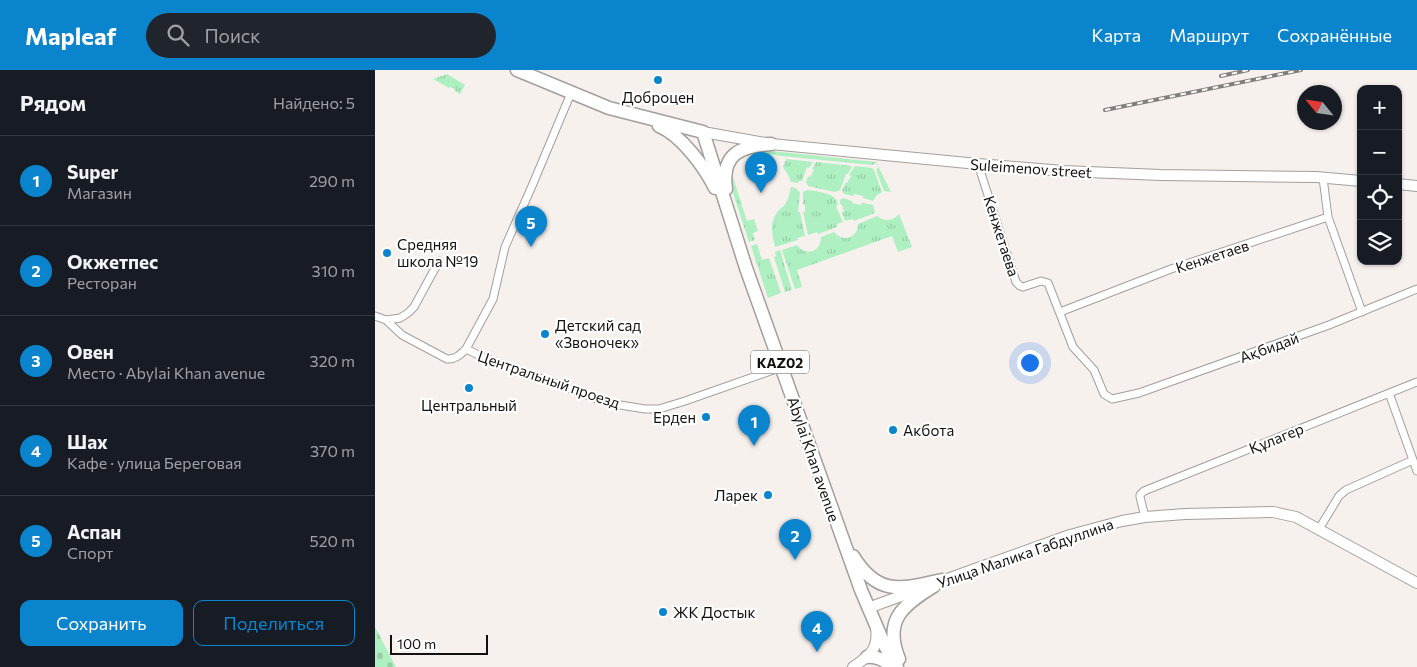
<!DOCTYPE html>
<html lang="ru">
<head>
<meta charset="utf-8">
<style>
	body { margin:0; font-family:Commissioner,sans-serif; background:#20242c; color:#f1f3f6 }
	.controls { position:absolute; right:15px; top:15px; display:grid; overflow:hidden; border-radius:10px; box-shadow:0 1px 4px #0004 }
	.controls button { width:45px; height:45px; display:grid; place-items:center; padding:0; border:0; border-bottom:1px solid #363941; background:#171b24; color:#f1f3f6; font:25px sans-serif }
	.compass { position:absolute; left:922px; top:15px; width:45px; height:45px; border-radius:50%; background:#171b24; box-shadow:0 1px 4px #0004; rotate:299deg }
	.scale { position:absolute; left:15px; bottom:12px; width:98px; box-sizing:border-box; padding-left:5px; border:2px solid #131110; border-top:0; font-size:14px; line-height:18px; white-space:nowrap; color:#131110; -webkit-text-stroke:4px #fff; paint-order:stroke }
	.you { position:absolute; left:654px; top:292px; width:18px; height:18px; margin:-12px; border:4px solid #fff; border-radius:50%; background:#1a73e8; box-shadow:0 0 0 8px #1a73e833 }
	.badge { display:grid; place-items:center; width:32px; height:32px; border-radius:50%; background:#0a84cc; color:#fff; font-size:16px; font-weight:700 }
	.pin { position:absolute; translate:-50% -41px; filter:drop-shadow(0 1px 2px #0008) }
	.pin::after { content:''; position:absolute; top:26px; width:18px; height:15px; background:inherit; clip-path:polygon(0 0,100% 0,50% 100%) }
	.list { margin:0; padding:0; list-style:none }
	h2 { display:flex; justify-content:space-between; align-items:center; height:65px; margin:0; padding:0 20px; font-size:21px }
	h2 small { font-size:16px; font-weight:400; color:#9ea1a6 }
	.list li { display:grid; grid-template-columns:32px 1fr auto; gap:15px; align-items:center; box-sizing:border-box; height:90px; padding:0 20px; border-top:1px solid #363941 }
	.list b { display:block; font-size:19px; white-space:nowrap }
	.list p { margin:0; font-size:16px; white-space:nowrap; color:#9ea1a6 }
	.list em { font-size:16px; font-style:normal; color:#9ea1a6 }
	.actions { display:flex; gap:10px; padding:15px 20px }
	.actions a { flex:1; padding:11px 0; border:1px solid #0a84cc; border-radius:10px; text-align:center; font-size:18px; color:#0a84cc }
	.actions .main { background:#0a84cc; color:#fff }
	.icon { flex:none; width:28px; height:28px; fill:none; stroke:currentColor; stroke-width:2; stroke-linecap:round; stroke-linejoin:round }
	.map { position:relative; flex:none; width:1042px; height:597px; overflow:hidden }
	header { display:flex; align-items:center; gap:30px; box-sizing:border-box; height:70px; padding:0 25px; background:#0a84cc; color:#fff }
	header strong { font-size:24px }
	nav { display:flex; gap:28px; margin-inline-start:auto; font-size:18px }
	.search { width:350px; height:45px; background:#20242c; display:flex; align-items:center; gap:12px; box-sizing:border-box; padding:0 18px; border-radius:28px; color:#9ea1a6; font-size:19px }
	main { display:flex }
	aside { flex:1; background:#171b24 }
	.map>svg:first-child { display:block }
	.grass { fill:url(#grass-tufts) }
	.cemetery { fill:url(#cemetery-stones) }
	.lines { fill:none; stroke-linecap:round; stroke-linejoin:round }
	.street-casing { stroke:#a49f9c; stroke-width:9 }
	.secondary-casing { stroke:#a49f9c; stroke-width:12 }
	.highway-casing { stroke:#a49f9c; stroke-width:15 }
	.street { stroke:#fff; stroke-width:7 }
	.secondary { stroke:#fff; stroke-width:10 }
	.highway { stroke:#fff; stroke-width:12 }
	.rail-casing { stroke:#827e7c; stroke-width:4 }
	.rail { stroke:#fff; stroke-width:2; stroke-dasharray:5.5; stroke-linecap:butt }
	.poi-dot { fill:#0a84cc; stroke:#fff; stroke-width:2 }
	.labels { text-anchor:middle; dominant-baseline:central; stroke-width:4.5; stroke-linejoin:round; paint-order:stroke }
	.shield { fill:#fff; stroke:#5a5858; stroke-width:1 }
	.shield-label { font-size:14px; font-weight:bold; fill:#131110 }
	.poi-label { font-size:15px; fill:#131110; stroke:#fff; text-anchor:start }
	.street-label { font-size:15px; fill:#131110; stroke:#fff }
</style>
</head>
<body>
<header>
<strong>Mapleaf</strong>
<div class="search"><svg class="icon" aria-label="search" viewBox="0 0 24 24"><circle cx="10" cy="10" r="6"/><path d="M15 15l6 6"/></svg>Поиск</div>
<nav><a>Карта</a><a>Маршрут</a><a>Сохранённые</a></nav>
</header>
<main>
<aside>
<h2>Рядом<small>Найдено: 5</small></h2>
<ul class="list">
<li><span class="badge">1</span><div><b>Super</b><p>Магазин</p></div><em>290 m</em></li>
<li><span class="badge">2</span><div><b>Окжетпес</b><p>Ресторан</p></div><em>310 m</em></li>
<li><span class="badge">3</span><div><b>Овен</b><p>Место · Abylai Khan avenue</p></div><em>320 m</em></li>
<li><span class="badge">4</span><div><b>Шах</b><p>Кафе · улица Береговая</p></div><em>370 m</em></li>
<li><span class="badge">5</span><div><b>Аспан</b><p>Спорт</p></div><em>520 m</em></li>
</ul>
<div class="actions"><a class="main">Сохранить</a><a>Поделиться</a></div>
</aside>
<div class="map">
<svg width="1042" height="597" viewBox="0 0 1042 597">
	<defs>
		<pattern id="grass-tufts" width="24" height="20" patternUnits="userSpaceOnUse" patternTransform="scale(1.25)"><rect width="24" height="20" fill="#aef0c1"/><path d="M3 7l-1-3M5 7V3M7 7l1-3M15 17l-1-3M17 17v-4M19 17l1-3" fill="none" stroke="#95cda5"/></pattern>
		<pattern id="cemetery-stones" width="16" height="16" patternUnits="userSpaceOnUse" patternTransform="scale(1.25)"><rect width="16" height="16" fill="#aef0c1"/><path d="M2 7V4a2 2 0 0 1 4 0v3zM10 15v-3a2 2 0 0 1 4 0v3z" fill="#95cda5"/></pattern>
	</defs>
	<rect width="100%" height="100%" fill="#f7f1ee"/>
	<!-- grass -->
	<path class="grass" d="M 72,4 L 90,15 L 85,24 L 80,21 L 80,19 L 75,17 L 74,18 L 58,9 Z
		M 387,80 L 501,92 L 516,122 L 509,121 L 501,100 L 503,98 L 503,94 L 501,93 L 497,95 L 387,84 C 371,83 357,88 358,107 L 372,151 L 379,149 L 383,161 L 378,163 L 380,170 L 374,172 L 353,108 L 358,88 Z
		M 411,89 L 438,92 L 434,98 L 432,97 L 427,111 L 424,111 L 423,113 L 416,112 L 413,105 L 408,97 Z
		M 441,92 L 477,96 L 473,104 L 471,104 L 465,120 L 460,122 L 433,116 L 431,112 L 433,106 L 435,107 L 439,100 L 437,99 Z
		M 480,96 L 497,98 L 499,100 L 507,122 L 502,125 L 498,131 L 488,128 L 488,126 L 479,124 L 478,126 L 469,124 L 467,120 L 471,112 L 472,113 L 476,106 L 474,105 Z
		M 416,117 L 421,118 L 423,121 L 425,122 L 423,142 L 425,142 L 430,166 L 422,168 L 423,170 L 400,177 C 397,164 394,153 403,141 C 404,139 407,138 409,136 C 413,130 415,124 416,117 Z
		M 432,120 C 443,122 462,122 463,135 L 461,136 L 468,152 L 462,154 L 462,157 L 443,164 L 442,162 L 433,165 L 428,142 L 430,142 L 430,135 L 428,134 L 428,122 Z
		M 468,128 L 477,131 L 477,133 L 486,135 L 487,133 L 498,135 L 500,143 L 479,151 L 478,149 L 470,151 L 467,142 L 469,142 L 467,135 L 465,134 L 465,130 Z
		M 524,144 L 537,177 L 523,182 L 517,166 L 422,200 L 427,217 L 420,219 L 407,180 L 422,175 C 431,187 446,182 446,167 L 459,162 C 468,173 483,168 483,154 L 502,146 C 510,152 518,151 524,144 Z
		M 382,174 L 387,190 L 394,188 L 406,223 L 393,228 L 376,176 Z
		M 405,180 L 417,220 L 410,222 L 399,187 L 401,186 L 400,182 Z"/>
	<!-- cemetery -->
	<path class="cemetery" d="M 0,557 L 21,597 L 0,597 Z"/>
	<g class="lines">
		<defs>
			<path id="street" d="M 196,23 L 157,116 L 130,177 L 118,229 L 91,279 L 110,288 L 233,333 L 270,339 L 284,339 L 310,331 L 407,297
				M 603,94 L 641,212 L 645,216 L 648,217 L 666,211 L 673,213 L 698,277 L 719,300 L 729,324 L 737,329 L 764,323 L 954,255 L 1042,219
				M 953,147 L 987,242
				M 685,242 L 796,199 L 953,147 L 948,108
				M 0,246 L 11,250 L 25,248 L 33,243 L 39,237 L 64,191
				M 11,250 L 27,265 L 72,289 C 80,290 86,284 91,279
				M 1014,323 L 1042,401
				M 770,447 L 765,427 L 765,425 L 769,421 L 1042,312
				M 944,459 L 964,426 L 971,420 L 1038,390"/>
			<path id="secondary" d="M 328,62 L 396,74 L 603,94 L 688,101 L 786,105 L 941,107 L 986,111
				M 1023,114 L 1042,116
				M 561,513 L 695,465 L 747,451 L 770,447 L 810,444 L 898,442 L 921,447 L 1042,513
				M 493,538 L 548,518
				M 478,597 C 494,586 504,580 501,558"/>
			<path id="highway" d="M 142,0 L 234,38 L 328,62 L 371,198 L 486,520 L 509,574 L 522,597
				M 284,56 C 306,65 329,96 340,118
				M 351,119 C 346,84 365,76 396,74
				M 478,486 C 503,527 527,519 567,510
				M 492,587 C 502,586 509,590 517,597
				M 524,589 C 508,550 528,535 559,516"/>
		</defs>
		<!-- street casing -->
		<use href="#street" class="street-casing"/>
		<!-- secondary casing -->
		<use href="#secondary" class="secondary-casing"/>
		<!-- highway casing -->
		<use href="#highway" class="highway-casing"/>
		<!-- street -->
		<use href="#street" class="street"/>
		<!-- secondary -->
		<use href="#secondary" class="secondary"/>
		<!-- highway -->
		<use href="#highway" class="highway"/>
		<defs>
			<path id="rail" d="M 846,6 L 873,0
				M 730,40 L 926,0"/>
		</defs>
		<!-- rail casing -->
		<use href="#rail" class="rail-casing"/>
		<!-- rail -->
		<use href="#rail" class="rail"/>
	</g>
	<!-- markers -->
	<g class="poi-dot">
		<circle cx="283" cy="10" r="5"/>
		<circle cx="12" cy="183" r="5"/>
		<circle cx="170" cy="264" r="5"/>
		<circle cx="94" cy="318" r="5"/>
		<circle cx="331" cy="347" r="5"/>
		<circle cx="518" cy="360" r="5"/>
		<circle cx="393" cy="425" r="5"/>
		<circle cx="288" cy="542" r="5"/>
	</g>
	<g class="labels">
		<!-- shield labels -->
		<rect class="shield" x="376" y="280.5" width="58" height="23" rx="4"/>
		<g class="shield-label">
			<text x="405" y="292">KАZ02</text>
		</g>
		<!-- poi labels -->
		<g class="poi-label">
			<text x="283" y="27" text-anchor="middle">Доброцен</text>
			<text x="22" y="174">Средняя<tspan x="22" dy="17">школа №19</tspan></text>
			<text x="180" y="255">Детский сад<tspan x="180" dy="17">«Звоночек»</tspan></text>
			<text x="94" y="335" text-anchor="middle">Центральный</text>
			<text x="321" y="347" text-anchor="end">Ерден</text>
			<text x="528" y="360">Акбота</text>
			<text x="383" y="425" text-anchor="end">Ларек</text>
			<text x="298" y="542">ЖК Достык</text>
		</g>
		<!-- street labels -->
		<g class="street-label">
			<text transform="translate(656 98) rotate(4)">Suleimenov street</text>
			<text transform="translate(627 166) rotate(72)">Кенжетаева</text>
			<text transform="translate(837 186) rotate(-18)">Кенжетаев</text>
			<text transform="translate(894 277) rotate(-20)">Ақбидай</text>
			<text transform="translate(174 309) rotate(19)">Центральный проезд</text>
			<text transform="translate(901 368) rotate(-22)">Құлагер</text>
			<text transform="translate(439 389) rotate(71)">Abylai Khan avenue</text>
			<text transform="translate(650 483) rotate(-19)">Улица Малика Габдуллина</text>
		</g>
	</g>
</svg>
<div class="controls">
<button>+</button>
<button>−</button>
<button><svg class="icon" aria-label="locate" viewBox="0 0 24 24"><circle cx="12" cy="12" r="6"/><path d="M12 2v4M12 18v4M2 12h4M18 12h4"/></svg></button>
<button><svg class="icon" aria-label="layers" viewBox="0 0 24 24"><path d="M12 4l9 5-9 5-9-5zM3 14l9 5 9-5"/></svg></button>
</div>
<svg class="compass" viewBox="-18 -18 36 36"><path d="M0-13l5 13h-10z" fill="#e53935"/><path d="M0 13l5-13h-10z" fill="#9ea1a6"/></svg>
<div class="scale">100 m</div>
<div class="you"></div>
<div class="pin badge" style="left:379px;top:376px">1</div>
<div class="pin badge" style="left:420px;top:490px">2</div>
<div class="pin badge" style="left:386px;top:123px">3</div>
<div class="pin badge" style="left:442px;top:582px">4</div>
<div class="pin badge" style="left:156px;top:177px">5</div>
</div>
</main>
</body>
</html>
